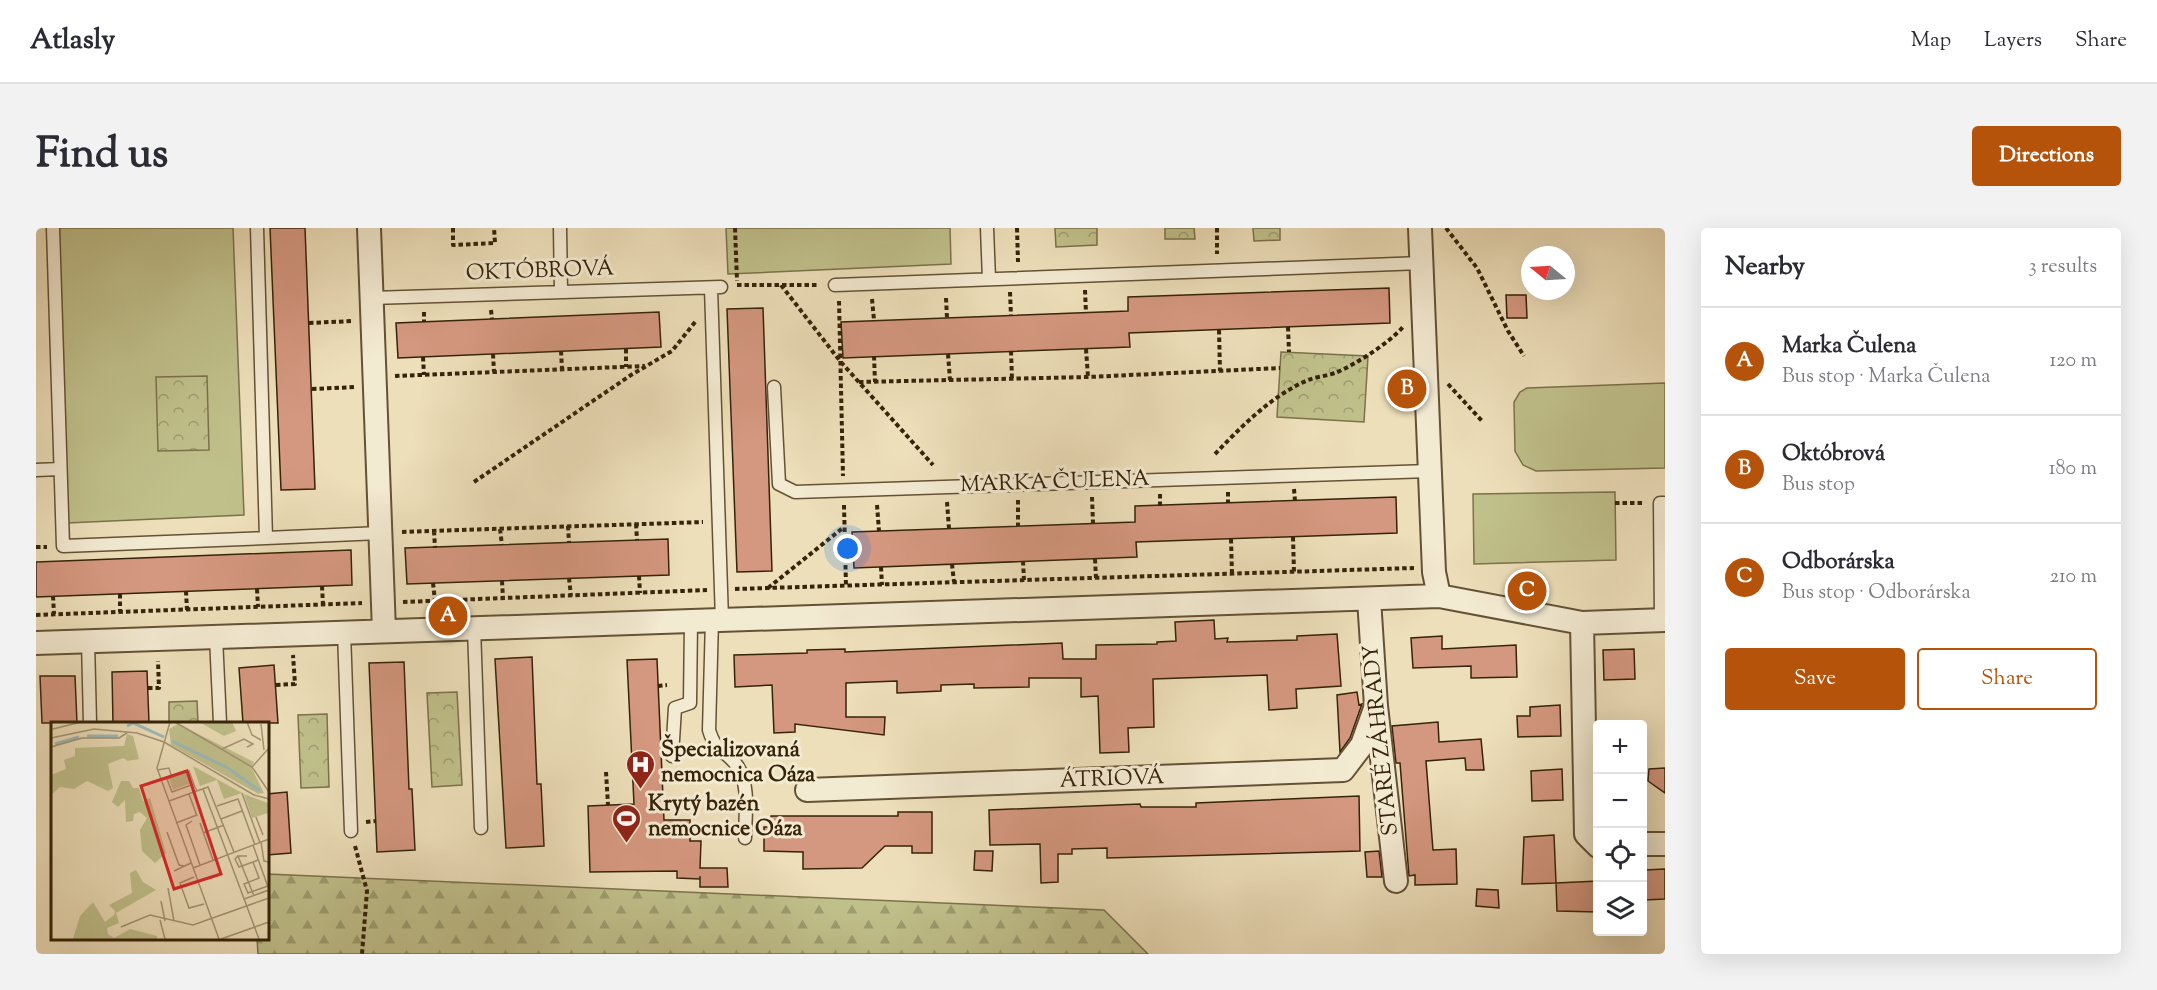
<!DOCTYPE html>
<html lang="en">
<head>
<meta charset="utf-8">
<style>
	body { margin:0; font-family:"Sorts Mill Goudy",serif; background:#f2f2f3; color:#2b2b33 }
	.controls { position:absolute; right:18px; bottom:18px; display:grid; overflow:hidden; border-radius:6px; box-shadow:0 6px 24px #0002 }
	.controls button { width:54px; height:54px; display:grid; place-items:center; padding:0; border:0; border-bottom:2px solid #e1e1e2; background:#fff; color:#2b2b33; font:30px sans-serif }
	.compass { position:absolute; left:1485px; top:18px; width:54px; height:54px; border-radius:50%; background:#fff; box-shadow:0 6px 24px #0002; rotate:288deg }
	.you { position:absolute; left:812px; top:321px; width:21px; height:21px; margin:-15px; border:4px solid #fff; border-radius:50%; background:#1a73e8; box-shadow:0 0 0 9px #1a73e833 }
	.badge { display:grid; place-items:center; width:39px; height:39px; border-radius:50%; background:#b45309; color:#fff; font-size:20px; font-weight:700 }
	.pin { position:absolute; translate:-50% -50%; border:3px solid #fff; box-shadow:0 2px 6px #0006 }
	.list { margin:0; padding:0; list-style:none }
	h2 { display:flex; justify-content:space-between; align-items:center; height:78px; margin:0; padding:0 24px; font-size:26px }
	h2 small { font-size:20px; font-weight:400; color:#7c7c81 }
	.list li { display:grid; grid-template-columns:39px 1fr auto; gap:18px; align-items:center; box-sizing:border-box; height:108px; padding:0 24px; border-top:2px solid #e1e1e2 }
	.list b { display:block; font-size:22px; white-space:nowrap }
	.list p { margin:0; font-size:20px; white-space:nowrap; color:#7c7c81 }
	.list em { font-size:20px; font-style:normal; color:#7c7c81 }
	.actions { display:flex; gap:12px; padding:18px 24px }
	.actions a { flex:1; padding:14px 0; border:2px solid #b45309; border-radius:6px; text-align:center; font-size:21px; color:#b45309 }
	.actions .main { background:#b45309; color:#fff }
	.icon { flex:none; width:33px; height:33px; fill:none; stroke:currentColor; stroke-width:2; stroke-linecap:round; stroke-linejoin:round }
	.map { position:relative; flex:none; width:1629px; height:726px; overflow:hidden; border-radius:6px }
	header { display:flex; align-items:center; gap:36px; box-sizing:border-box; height:84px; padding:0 30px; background:#fff; border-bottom:2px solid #e1e1e2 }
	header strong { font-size:28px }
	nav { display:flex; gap:33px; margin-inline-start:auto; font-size:21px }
	.intro { display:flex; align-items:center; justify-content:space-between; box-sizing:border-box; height:144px; padding:0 36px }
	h1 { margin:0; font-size:42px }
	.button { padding:15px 27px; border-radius:6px; background:#b45309; color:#fff; font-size:21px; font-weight:700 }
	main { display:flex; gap:36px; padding:0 36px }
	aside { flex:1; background:#fff; border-radius:6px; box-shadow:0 6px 24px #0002 }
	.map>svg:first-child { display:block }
	.green { fill:#c0c08b; stroke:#7b724a; stroke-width:1.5 }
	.forest { fill:url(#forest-firs); stroke:#7b724a; stroke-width:1.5 }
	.park { fill:url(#park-crowns); stroke:#7b724a; stroke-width:1.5 }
	.building { fill:#d4977f; stroke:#362309; stroke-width:1.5 }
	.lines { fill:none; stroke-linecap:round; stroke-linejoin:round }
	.service-casing { stroke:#645235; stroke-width:15 }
	.minor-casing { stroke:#645235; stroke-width:26 }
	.path { stroke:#362309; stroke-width:4; stroke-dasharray:4.5 3; stroke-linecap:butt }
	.service { stroke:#f3ead2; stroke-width:12 }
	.minor { stroke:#f3ead2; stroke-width:22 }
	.labels { text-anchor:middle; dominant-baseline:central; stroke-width:6; stroke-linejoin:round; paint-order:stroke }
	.street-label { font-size:22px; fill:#362309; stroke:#f3ead2 }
	.poi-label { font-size:22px; font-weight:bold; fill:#362309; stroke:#f3ead2; text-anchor:start }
	.inset-river { fill:none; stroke:#9cbab9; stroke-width:3 }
	.inset-road { fill:none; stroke:#a49473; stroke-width:1.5 }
	.view { fill:#d62828; fill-opacity:0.15; stroke:#d62828; stroke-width:3 }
	.inset-edge { fill:none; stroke:#362309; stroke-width:3 }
</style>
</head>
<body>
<header>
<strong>Atlasly</strong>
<nav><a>Map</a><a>Layers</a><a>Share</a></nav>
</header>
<div class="intro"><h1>Find us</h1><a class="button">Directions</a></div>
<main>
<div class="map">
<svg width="1629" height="726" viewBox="0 0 1629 726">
	<defs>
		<pattern id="forest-firs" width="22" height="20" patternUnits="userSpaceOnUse" patternTransform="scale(1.5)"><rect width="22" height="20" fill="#c0c08b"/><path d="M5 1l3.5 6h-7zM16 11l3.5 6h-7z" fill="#9d9c70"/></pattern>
		<pattern id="park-crowns" width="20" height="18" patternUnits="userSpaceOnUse" patternTransform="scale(1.5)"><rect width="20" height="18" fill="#c0c08b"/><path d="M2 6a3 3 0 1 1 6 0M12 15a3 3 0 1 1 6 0" fill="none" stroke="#9d9c70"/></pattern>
	</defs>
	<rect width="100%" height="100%" fill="#eddfba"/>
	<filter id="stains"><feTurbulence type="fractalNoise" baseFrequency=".00333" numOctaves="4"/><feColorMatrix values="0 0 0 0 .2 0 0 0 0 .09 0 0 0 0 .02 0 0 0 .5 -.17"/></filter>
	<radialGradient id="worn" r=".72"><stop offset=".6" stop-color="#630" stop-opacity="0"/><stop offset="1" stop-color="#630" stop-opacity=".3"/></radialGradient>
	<!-- green -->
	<path class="green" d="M 22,0 L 197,0 L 208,287 L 31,295 Z
		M 690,0 L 914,0 L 915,36 L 692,46 Z
		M 1629,155 L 1629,240 L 1500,243 L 1487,237 L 1479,223 L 1478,174 L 1484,164 L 1491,160 Z
		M 1579,264 L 1580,332 L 1438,336 L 1437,266 Z"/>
	<!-- forest -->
	<path class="forest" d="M 231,646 L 1068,682 L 1112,726 L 222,726 L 221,710 L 231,710 Z"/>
	<!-- park -->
	<path class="park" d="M 1019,0 L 1061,0 L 1061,17 L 1020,19 Z
		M 1129,0 L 1158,0 L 1159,11 L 1129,11 Z
		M 1217,0 L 1244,0 L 1244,12 L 1218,13 Z
		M 1245,124 L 1332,128 L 1328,194 L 1241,189 Z
		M 171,148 L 173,222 L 122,223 L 120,149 Z
		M 421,464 L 426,557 L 396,559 L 391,465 Z
		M 161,473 L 162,495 L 133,495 L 133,474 Z
		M 291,486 L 293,559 L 265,560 L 262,487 Z"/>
	<!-- building -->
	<path class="building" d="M 234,0 L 269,0 L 279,261 L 245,262 Z
		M 1353,60 L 1354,95 L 1093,105 L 1094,119 L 807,130 L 805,94 L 1092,83 L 1092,69 Z
		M 1470,67 L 1490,67 L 1491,90 L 1471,90 Z
		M 727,80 L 736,343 L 701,344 L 691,81 Z
		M 623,84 L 625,119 L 362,130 L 360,95 Z
		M 1360,269 L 1361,305 L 1100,314 L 1101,329 L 818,340 L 816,304 L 1099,294 L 1099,278 Z
		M 632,311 L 633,347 L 371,356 L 369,320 Z
		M 315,322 L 316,357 L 0,369 L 0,334 Z
		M 1178,392 L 1179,411 L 1192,410 L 1191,414 L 1261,412 L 1261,408 L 1301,406 L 1305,458 L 1260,461 L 1261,480 L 1233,482 L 1231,447 L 1117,451 L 1118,499 L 1092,500 L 1093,524 L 1064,525 L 1062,468 L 1045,469 L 1045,450 L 993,450 L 993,459 L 938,460 L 938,456 L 905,457 L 905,463 L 861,465 L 861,453 L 810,455 L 810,489 L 849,489 L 848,507 L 759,496 L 759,504 L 738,505 L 736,457 L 699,459 L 698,427 L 771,425 L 771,422 L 809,421 L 809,424 L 1026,415 L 1027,431 L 1060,431 L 1060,417 L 1121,416 L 1121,414 L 1140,413 L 1139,394 Z
		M 1406,408 L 1406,421 L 1480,417 L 1481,449 L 1435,450 L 1435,438 L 1377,440 L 1375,410 Z
		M 1598,421 L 1599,451 L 1568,452 L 1567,422 Z
		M 496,429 L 501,556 L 505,556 L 508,618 L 470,620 L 459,431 Z
		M 621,431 L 628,592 L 654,592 L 654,613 L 665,613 L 664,640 L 691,640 L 692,659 L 664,659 L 664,648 L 664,651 L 641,650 L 641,643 L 554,644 L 552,578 L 598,576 L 591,432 Z
		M 368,434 L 373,561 L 376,561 L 379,622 L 341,624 L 333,435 Z
		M 238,437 L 242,495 L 207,495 L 203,440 Z
		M 111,443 L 113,495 L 77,495 L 76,444 Z
		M 4,448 L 39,448 L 41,495 L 6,495 Z
		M 1321,464 L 1323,477 L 1326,476 L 1314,510 L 1304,524 L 1301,467 Z
		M 1524,477 L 1525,508 L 1482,509 L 1481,488 L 1494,488 L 1494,479 Z
		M 1402,494 L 1403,514 L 1445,511 L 1448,542 L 1430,542 L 1429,530 L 1390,533 L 1397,622 L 1420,621 L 1421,656 L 1379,657 L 1379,647 L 1373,648 L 1364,535 L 1360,535 L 1356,498 Z
		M 1629,540 L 1629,565 L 1612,553 L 1613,541 Z
		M 1526,541 L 1527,572 L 1496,573 L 1495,543 Z
		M 251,564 L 255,625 L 231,627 L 231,566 Z
		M 1323,568 L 1324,623 L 1071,630 L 1071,620 L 1036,621 L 1036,626 L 1022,626 L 1022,654 L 1005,655 L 1004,616 L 954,617 L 953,582 L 1104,576 L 1105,579 L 1160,579 L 1160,575 Z
		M 862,584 L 896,584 L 896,625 L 876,625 L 876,618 L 849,618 L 826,640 L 767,641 L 767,624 L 728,623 L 728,599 L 734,599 L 735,588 L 862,588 Z
		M 1518,607 L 1520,655 L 1486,656 L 1488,609 Z
		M 939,623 L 957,623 L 956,643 L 938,642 Z
		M 1343,623 L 1346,649 L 1331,649 L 1329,624 Z
		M 1629,641 L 1629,671 L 1609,672 L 1609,642 Z
		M 1562,653 L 1562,684 L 1521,683 L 1520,655 Z
		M 1441,661 L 1462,662 L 1463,680 L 1440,678 Z"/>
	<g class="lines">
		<defs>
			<path id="service" d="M 17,0 L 27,318 L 230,310 L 221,0
				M 524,0 L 525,64
				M 951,0 L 953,51
				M 799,57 L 1386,35
				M 675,60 L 686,392
				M 335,70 L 685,59
				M 738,159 L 743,256 L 759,264 L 1394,243
				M 0,242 L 24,241
				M 230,310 L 344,305
				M 676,392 L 673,502 C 680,526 690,521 702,539 C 714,558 709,588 709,610
				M 1625,392 L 1624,275 L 1629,275
				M 438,400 L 445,600
				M 308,404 L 315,603
				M 180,409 L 184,495
				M 52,413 L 54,495
				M 636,528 L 639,480 L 654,475 L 655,393"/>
			<path id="minor" d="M 333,0 L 348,403
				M 1384,0 L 1398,344 L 1403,368
				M 1333,371 L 1340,478 L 1360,653
				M 1546,395 L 1550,606 L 1562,618
				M 0,415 L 1403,368 L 1546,395 L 1629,392
				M 771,562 L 1307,542 L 1326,517 L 1340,478
				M 1606,616 L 1629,616"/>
		</defs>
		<!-- service casing -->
		<use href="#service" class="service-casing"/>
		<!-- minor casing -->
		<use href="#minor" class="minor-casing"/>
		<!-- path -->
		<path class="path" d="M 417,0 L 417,17 L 459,15 L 458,0
			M 699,0 L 701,53
			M 981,0 L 982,34
			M 1181,0 L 1181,26
			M 1410,0 L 1441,40 L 1472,103 L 1488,128
			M 701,57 L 783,57
			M 745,57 L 804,133 L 897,237
			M 1049,62 L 1050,85
			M 974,64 L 975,88
			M 910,70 L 911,90
			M 836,71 L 838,92
			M 803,73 L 807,248
			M 455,82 L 456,91
			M 388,84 L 388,94
			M 273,95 L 317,93
			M 1252,99 L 1253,124
			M 1183,102 L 1184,143
			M 590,121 L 590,139
			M 1050,121 L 1052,149
			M 525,123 L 526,141
			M 975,123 L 976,151
			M 457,126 L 458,144
			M 912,126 L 914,152
			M 838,128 L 839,154
			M 387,129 L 388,147
			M 359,148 L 609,138
			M 823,154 L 1052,149 L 1244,140
			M 1412,156 L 1446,193
			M 276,161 L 320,159
			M 1179,226 C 1206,198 1235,168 1272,152 C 1280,149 1290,148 1299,145 C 1319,137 1353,115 1367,99
			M 438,254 L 595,147 L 636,123 L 660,93
			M 1258,261 L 1259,273
			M 1192,264 L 1192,275
			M 1124,266 L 1124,278
			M 1056,269 L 1057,295
			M 982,272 L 982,298
			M 911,274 L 913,301
			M 1579,275 L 1609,275
			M 808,277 L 810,358
			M 841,277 L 843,303
			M 600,296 L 601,312
			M 532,298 L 533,315
			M 464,301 L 466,317
			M 398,303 L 399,320
			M 366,304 L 667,294
			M 1257,309 L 1258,344
			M 1195,311 L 1196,346
			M 0,319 L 11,319
			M 1059,331 L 1060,350
			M 987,333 L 988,352
			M 916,336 L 918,354
			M 845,339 L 846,357
			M 603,348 L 604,365
			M 533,350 L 535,368
			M 466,353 L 467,370
			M 397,355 L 399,373
			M 286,358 L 287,377
			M 732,360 L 808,299
			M 221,361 L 222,379
			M 699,361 L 1378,340
			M 150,363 L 151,382
			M 84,366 L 84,384
			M 17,368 L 18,386
			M 367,374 L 671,362
			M 0,387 L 326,375
			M 240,457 L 259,456 L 257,427
			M 622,458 L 631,457
			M 112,460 L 123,460 L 122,433
			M 570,544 L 572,577
			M 330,594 L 340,593
			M 319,618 L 331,663 L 326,726"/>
		<!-- service -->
		<use href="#service" class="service"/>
		<!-- minor -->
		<use href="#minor" class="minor"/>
	</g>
	<!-- icons -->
	<defs>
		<symbol id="hospital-pin" viewBox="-11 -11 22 30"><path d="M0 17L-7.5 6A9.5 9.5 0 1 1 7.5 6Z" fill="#8f2418" stroke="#f3ead2"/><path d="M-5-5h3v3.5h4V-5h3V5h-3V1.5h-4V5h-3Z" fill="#fff"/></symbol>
		<symbol id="stadium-pin" viewBox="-11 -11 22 30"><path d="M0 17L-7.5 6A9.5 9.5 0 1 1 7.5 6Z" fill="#8f2418" stroke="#f3ead2"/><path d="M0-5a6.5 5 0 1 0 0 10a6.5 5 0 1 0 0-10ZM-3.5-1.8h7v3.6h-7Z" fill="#fff"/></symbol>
	</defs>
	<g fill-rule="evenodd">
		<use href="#hospital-pin" x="588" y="520" width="33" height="45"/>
		<use href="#stadium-pin" x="574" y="574" width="33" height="45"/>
	</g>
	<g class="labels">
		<!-- street labels -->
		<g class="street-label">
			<text transform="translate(504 44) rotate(-2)">OKTÓBROVÁ</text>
			<text transform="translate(1019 255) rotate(-2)">MARKA ČULENA</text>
			<text transform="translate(1346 512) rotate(-96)">STARÉ ZÁHRADY</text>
			<text transform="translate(1076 552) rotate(-2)">ÁTRIOVÁ</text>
		</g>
		<!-- poi labels -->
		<g class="poi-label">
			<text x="625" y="523">Špecializovaná<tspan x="625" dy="25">nemocnica Oáza</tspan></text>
			<text x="612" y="577">Krytý bazén<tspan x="612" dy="25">nemocnice Oáza</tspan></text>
		</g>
	</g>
	<!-- overview -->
	<g transform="translate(15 494)">
		<rect width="218" height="218" fill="#eddfba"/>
		<path d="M 148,0 L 181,0 L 185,9 L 173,14 ZM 137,50 L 141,61 L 122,68 L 118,57 ZM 193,72 L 217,81 L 217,91 L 201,96 Z" fill="#c0c08b"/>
		<path d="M 76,12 L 82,14 L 88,37 L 77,39 L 72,36 L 57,42 L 62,66 L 57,69 L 36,59 L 23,67 L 9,65 L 0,73 L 0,53 L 15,47 L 13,38 L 24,34 L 24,26 L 73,24 ZM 70,59 L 78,59 L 82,66 L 88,66 L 92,79 L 99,76 L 115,131 L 104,141 L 91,129 L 89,108 L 96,96 L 89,90 L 83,92 L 82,99 L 75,100 L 74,78 L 67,85 L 61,80 ZM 85,148 L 92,160 L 105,168 L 65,191 L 68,201 L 56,206 L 57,212 L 63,216 L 79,207 L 106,214 L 106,217 L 22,217 L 29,194 L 42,180 L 54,200 L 63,193 L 64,189 L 58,183 L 81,171 L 79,151 Z" fill="#c0c08b"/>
		<path d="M 127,2 L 203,40 L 200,45 L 213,71 L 207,72 L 120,23 L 118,7 ZM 142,44 L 191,71 L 173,77 L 166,58 L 149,64 Z" fill="#c0c08b"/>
		<path class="inset-river" d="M 76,4 L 82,1 L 113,15M 36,14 L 67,14M 121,19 L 177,46 L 209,69M 4,22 L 28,15"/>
		<path class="inset-road" d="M 119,0 L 106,46 L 168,217M 124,0 L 201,45 L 218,70M 196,0 L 201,13 L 210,18M 210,2 L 213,28M 2,7 L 30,0M 0,16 L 43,7 L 86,11 L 113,20 L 203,73 L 218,77M 0,25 L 31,16 L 68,16 L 76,11M 171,27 L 193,17 L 202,22 L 196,25M 201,45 L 218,26M 106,48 L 118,46 L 121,56M 143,62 L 121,70 L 116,57 L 138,49 L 144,65 L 146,69M 152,67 L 208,217M 191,71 L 209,121M 138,72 L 146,94M 118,79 L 157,65 L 183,130M 166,84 L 187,77 L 204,123M 205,95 L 212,113M 170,97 L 191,89M 141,99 L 135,103 L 149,143M 125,101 L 146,93M 149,101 L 162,138M 116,110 L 128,143 L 133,144M 152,111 L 173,103M 210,120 L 213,139 L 218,140M 202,123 L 217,165M 187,134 L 184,137 L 188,145 L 202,140M 196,134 L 187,134 L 203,174M 207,138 L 202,140 L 208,156 L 193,162 L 197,171 L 217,164M 142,146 L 218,117M 123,149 L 140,141M 143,155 L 129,161 L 138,186 L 153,182M 117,166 L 123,199M 193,177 L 218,168M 110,179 L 114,199M 109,198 L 114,217M 70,205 L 99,193 L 142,203 L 218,176M 170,217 L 218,200"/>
		<path class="view" d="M 136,49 L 170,152 L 123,167 L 90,64 Z"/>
		<rect width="218" height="218" class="inset-edge"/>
	</g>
	<rect width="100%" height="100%" filter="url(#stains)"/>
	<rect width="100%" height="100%" fill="url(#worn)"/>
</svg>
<div class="controls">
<button>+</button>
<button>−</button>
<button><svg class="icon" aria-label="locate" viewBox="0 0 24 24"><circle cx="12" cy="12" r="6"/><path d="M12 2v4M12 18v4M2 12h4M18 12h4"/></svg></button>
<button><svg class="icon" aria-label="layers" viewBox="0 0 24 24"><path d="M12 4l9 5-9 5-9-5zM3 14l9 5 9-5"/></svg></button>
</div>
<svg class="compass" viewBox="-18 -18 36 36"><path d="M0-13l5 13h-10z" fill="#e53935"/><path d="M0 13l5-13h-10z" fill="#7c7c81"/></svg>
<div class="you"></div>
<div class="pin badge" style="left:412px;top:388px">A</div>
<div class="pin badge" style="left:1371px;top:161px">B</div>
<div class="pin badge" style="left:1491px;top:363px">C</div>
</div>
<aside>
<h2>Nearby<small>3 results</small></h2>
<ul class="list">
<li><span class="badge">A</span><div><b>Marka Čulena</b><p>Bus stop · Marka Čulena</p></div><em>120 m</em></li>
<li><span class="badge">B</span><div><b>Októbrová</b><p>Bus stop</p></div><em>180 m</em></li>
<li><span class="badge">C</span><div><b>Odborárska</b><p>Bus stop · Odborárska</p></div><em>210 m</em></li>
</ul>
<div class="actions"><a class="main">Save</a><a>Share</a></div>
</aside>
</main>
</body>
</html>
